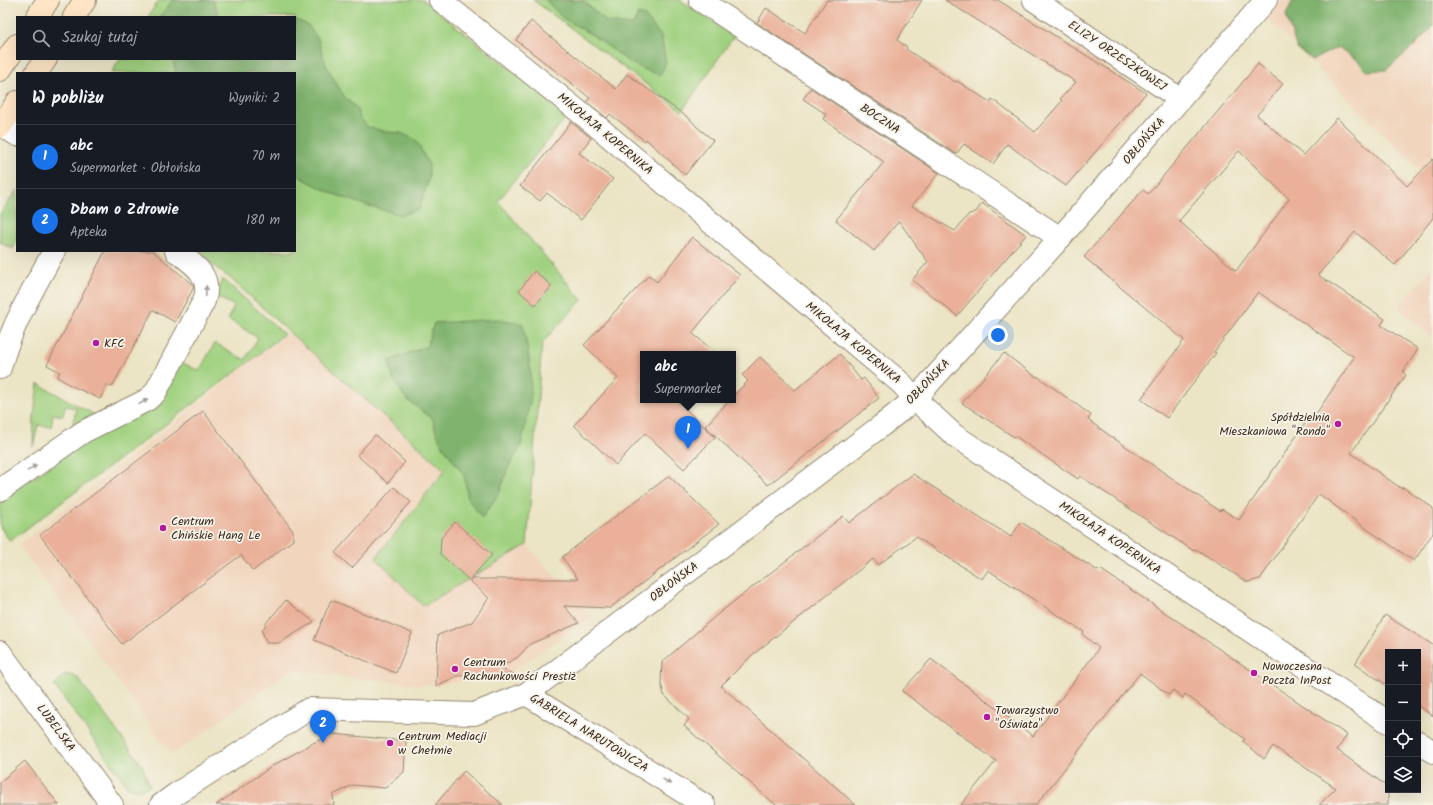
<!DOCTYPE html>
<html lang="pl">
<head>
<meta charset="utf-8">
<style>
	body { margin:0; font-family:Kalam,sans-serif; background:#20242c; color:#f1f3f6 }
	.controls { position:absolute; right:12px; bottom:12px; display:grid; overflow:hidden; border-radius:0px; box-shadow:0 4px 16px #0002 }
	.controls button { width:36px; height:36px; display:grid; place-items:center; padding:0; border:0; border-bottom:1px solid #363941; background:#171b24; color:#f1f3f6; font:20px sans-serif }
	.you { position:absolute; left:998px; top:335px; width:14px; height:14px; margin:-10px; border:3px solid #fff; border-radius:50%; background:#1a73e8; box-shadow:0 0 0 6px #1a73e833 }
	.badge { display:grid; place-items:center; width:26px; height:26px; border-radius:50%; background:#1a73e8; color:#fff; font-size:13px; font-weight:700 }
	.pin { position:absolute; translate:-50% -33px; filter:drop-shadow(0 1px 2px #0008) }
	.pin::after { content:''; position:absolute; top:21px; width:14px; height:12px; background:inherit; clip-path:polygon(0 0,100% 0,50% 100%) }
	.popup { position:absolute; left:640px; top:351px; width:96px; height:52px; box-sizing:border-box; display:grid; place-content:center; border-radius:0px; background:#171b24; filter:drop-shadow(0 1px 3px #0005); font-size:13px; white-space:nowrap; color:#9ea1a6 }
	.popup b { font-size:15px; color:#f1f3f6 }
	.popup::after { content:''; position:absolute; left:50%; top:100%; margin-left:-8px; border:8px solid transparent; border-top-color:#171b24 }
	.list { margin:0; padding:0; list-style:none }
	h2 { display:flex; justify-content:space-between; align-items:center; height:52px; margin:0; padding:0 16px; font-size:17px }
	h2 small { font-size:13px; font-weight:400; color:#9ea1a6 }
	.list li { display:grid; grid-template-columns:26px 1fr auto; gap:12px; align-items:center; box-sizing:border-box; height:64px; padding:0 16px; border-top:1px solid #363941 }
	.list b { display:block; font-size:15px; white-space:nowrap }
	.list p { margin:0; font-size:13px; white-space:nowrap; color:#9ea1a6 }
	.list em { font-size:13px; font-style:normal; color:#9ea1a6 }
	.icon { flex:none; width:22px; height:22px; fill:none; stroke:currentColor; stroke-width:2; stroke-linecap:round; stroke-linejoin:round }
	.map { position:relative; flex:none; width:1433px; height:805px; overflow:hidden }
	.search { position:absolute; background:#171b24; box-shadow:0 4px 16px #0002; left:16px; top:16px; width:280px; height:44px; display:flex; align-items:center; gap:10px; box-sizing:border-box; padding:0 14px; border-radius:0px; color:#9ea1a6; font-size:15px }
	.panel { position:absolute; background:#171b24; box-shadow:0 4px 16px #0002; left:16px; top:72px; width:280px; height:180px; border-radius:0px }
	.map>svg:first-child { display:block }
	.built { fill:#f1d5bd }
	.green { fill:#a0d180; stroke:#6e7e4f }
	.forest { fill:#80b36e; stroke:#5e6e46 }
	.building { fill:#eab099; fill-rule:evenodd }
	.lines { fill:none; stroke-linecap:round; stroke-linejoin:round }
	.minor-casing { stroke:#938772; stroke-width:24 }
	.tertiary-casing { stroke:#938772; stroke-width:24 }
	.secondary-casing { stroke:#938772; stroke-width:24 }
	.minor { stroke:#fff; stroke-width:22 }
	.tertiary { stroke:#fff; stroke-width:22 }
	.secondary { stroke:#fde5c5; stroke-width:22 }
	.oneway { fill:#a79f9a }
	.poi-dot { fill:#b5179e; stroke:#f7f3e8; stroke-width:1.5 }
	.labels { text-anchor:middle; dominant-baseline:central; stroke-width:3.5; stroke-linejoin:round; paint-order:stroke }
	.street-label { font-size:12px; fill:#3b2a1e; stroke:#f7f3e8 }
	.poi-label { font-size:12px; fill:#3b2a1e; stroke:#f7f3e8; text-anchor:start }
</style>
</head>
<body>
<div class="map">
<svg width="1433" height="805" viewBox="0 0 1433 805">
	<rect width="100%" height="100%" fill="#f7f3e8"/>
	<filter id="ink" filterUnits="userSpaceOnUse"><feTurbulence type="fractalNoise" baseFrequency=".025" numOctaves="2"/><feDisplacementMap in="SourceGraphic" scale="8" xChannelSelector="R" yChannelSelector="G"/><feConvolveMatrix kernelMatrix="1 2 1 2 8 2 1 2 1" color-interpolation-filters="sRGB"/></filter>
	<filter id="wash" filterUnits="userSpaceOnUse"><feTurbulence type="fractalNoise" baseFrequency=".012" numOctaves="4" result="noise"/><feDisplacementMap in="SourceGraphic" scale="16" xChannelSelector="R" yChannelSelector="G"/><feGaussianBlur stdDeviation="0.9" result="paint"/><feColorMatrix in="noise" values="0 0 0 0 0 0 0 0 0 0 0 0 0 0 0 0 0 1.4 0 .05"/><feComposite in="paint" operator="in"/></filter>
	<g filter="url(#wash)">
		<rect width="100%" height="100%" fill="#ebe4c5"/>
		<!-- built -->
		<path class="built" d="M 1281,0 L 1433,0 L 1433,183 L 1265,16 Z
			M 1433,266 L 1433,339 L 1398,307 Z
			M 289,332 L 445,470 L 376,558 L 423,606 L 527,545 L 592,617 L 515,669 L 461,682 L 421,685 L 291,670 L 172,755 L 19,545 Z"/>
		<!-- green -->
		<path class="green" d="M 159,0 L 423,0 L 568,115 L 498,201 L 582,300 L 542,343 L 527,545 L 423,606 L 376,558 L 445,470 L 289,332 L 231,279 L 194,251 L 295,251 L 295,73 L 111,73 L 120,59 L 295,59 L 295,17 L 148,17 Z
			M 533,0 L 680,0 L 734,36 L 682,111 Z
			M 17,190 L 17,241 L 13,249 L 0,242 L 0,214 Z
			M 223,279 L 284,334 L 249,362 L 10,541 L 0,527 L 0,501 L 94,435 L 179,361 L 199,371 L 215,343 L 245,360 L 258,338 L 228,319 L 234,306 L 214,295 Z
			M 38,384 L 97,416 L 71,433 L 76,408 L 65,406 L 63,416 L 53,414 L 51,427 L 38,425 L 33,447 L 34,415 Z
			M 65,674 L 77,677 L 142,765 L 150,786 C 141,790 137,791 128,787 L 54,685 Z"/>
		<!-- forest -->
		<path class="forest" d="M 173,0 L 213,0 L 219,17 L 159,17 Z
			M 545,0 L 582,0 L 607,22 L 633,25 L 638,14 L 645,16 L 661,36 L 666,63 L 660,75 L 643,69 L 629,62 L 594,36 L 563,18 Z
			M 1293,0 L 1433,0 L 1433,26 L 1413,47 L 1386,70 L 1366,71 L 1357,60 L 1338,47 L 1313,60 L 1297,49 L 1286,15 Z
			M 295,19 L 308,25 L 318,39 L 326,65 L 336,83 L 345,98 L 357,108 L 359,117 L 368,127 L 387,132 L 401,133 L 416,140 L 429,165 L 429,178 L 419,209 L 401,215 L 365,205 L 331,193 L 302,178 L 295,172 L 295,73 L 176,73 L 173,60 L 170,59 L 295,59 Z
			M 500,319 L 523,324 L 530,364 L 531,396 L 521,446 L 507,470 L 500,492 L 482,518 L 468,499 L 464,475 L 442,445 L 435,429 L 433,419 L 407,400 L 393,379 L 389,361 L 427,346 L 434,323 Z"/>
		<g id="blocks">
			<!-- building -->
			<path class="building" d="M 827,0 L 922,0 L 897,40 L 907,47 L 906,49 L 955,82 L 957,81 L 990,102 L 992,99 L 1035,132 L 1062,101 L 1060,99 L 1076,82 L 945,0 L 998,0 L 1146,93 L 1066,186 L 1007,144 L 993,164 L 964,144 L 956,154 L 757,23 L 766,8 L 805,33 Z
				M 531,21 L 616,89 L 627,74 L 690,119 L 697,127 L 713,140 L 685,175 L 646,139 L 645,141 L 610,114 L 607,118 L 587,102 L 590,98 L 516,40 Z
				M 1258,64 L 1283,84 L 1257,115 L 1303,155 L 1337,118 L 1407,186 L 1433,159 L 1433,218 L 1395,265 L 1355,232 L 1318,275 L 1385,319 L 1381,325 L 1418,349 L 1403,372 L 1406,375 L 1351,453 L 1402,489 L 1403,487 L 1433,508 L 1433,533 L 1414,561 L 1364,527 L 1319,494 L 1260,579 L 1247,582 L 1196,549 L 1194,551 L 1080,476 L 1078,479 L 1015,436 L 1014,437 L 962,403 L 1004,353 L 1036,377 L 1037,376 L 1091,415 L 1088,420 L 1109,435 L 1220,511 L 1222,509 L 1239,520 L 1313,412 L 1316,414 L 1354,357 L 1258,292 L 1214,352 L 1216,353 L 1167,418 L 1141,399 L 1184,340 L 1084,257 L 1143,190 L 1148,194 ZM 1239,151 L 1289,199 L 1236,271 L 1179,221 Z
				M 811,88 L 939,173 L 912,206 L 955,231 L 969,214 L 976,212 L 982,203 L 1026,235 L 957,316 L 912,280 L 928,262 L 899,221 L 874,251 L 836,220 L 884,162 L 823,119 L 826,114 L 803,99 Z
				M 571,122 L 591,138 L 579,153 L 613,179 L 581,220 L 547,193 L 540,201 L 520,186 Z
				M 692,237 L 740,275 L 692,333 L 717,354 L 643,354 L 643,400 L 676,400 L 715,437 L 684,469 L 645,433 L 616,465 L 574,425 L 618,378 L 584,345 L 649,275 L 657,282 Z
				M 105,251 L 153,251 L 193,285 L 194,287 L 175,322 L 153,310 L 112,387 L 107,385 L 100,399 L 72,386 L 57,377 L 60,372 L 47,365 Z
				M 534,271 L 552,286 L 535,305 L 519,291 Z
				M 840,354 L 861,380 L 864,378 L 879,398 L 768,485 L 705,426 L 730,400 L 733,400 L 733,396 L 748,381 L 742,375 L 760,357 L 795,390 Z
				M 203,411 L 293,531 L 293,540 L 253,571 L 241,555 L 122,644 L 40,535 Z
				M 375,435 L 405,462 L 388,483 L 357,455 Z
				M 913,474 L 1011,537 L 1021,522 L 1098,571 L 1100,569 L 1347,735 L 1337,750 L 1388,787 L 1388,805 L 1319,805 L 1336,788 L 1273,746 L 1264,759 L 1243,741 L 1245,739 L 1185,694 L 1183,698 L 1173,690 L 1169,695 L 1140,673 L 1036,805 L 961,805 L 996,761 L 902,691 L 931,659 L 1033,736 L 1099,648 L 1082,634 L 1084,632 L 988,570 L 982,579 L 916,537 L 878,565 L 873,559 L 751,656 L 721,686 L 856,805 L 776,805 L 684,726 L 689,719 L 664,695 L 661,683 L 662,662 L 718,614 L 843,516 L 849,523 Z
				M 669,476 L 719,524 L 610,608 L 564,606 L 579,623 L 530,644 L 518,657 L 499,668 L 516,675 L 457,676 L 436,686 L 438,635 L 472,622 L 489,598 L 440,554 L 441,538 L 455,522 L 492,555 L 470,579 L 578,579 L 562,557 Z
				M 394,487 L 411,502 L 352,568 L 335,553 Z
				M 286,600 L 314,622 L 279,643 L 267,643 L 264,637 L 262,631 L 267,622 Z
				M 331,600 L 412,633 L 396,673 L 314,640 Z
				M 1385,615 L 1433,645 L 1433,716 L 1418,706 L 1418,652 L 1388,652 L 1388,686 L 1355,664 Z
				M 333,734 L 406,741 L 404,772 L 385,788 L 353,785 L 333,795 L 334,805 L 216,805 L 274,765 L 313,743 Z
				M 25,761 L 59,805 L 0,805 L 0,782 Z
				M 464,771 L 503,805 L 435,805 Z"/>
		</g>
	</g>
	<g filter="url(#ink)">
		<use href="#blocks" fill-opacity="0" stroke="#938772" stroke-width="1"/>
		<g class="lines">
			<defs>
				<path id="minor" d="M 440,0 L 598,127 L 902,384 L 915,399 L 954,435 L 1388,722
					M 700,0 L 1060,238
					M 1034,0 L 1180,99
					M 2,125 L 17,135
					M 0,368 C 11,326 33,289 54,251
					M 0,490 L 83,432 L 147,400 L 155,393 L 204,301 C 213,276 194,264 176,251
					M 526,694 L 704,805
					M 1418,742 L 1433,752"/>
				<path id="tertiary" d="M 0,652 L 112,805
					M 161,805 L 176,794 L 309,709 L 474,714 L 526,694 L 881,426 L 915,399 L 1060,238 L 1266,0"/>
				<path id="secondary" d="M 37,17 L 48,0
					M 74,17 L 85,0
					M 0,70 L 17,45
					M 36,73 L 46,59
					M 0,127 L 17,102"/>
			</defs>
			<!-- minor casing -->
			<use href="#minor" class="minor-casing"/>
			<!-- tertiary casing -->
			<use href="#tertiary" class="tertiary-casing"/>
			<!-- secondary casing -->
			<use href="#secondary" class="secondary-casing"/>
			<!-- minor -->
			<use href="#minor" class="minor"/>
			<!-- tertiary -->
			<use href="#tertiary" class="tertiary"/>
			<!-- secondary -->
			<use href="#secondary" class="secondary"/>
		</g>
		<!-- one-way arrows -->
		<defs><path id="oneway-solid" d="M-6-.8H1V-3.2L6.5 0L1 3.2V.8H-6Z"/></defs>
		<g class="oneway">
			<use href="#oneway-solid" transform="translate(206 291) rotate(-87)"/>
			<use href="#oneway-solid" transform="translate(143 402) rotate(-30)"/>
			<use href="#oneway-solid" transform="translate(32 468) rotate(-35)"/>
			<use href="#oneway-solid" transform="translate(666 781) rotate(32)"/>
		</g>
	</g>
	<!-- markers -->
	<g class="poi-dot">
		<circle cx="96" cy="343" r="4"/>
		<circle cx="1338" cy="424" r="4"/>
		<circle cx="163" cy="528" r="4"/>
		<circle cx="455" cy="669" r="4"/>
		<circle cx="1254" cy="673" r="4"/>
		<circle cx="987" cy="717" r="4"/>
		<circle cx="390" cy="743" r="4"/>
	</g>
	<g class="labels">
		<!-- street labels -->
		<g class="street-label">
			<text transform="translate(1117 56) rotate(34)">ELIZY ORZESZKOWEJ</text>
			<text transform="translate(880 119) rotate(33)">BOCZNA</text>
			<text transform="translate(605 134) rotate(40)">MIKOŁAJA KOPERNIKA</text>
			<text transform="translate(1144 141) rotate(-49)">OBŁOŃSKA</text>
			<text transform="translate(853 343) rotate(40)">MIKOŁAJA KOPERNIKA</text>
			<text transform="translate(928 382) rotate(-46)">OBŁOŃSKA</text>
			<text transform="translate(1110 538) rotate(34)">MIKOŁAJA KOPERNIKA</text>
			<text transform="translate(674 582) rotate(-37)">OBŁOŃSKA</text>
			<text transform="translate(56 728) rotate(53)">LUBELSKA</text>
			<text transform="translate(589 733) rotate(32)">GABRIELA NARUTOWICZA</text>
		</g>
		<!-- poi labels -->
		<g class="poi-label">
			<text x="104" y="343">KFC</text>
			<text x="1330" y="417" text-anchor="end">Spółdzielnia<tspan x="1330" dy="14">Mieszkaniowa "Rondo"</tspan></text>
			<text x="171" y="521">Centrum<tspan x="171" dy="14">Chińskie Hang Le</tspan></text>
			<text x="463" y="662">Centrum<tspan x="463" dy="14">Rachunkowości Prestiż</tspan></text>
			<text x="1262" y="666">Nowoczesna<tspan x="1262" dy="14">Poczta InPost</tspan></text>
			<text x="995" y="710">Towarzystwo<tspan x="995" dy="14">"Oświata"</tspan></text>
			<text x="398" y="736">Centrum Mediacji<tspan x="398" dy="14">w Chełmie</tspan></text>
		</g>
	</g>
</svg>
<div class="controls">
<button>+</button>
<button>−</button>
<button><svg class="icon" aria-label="locate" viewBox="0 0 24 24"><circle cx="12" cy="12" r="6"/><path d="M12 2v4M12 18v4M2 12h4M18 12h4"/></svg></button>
<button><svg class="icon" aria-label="layers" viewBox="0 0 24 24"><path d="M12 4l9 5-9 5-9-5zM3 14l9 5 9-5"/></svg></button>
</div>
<div class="you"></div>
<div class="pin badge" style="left:688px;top:449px">1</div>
<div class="popup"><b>abc</b>Supermarket</div>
<div class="pin badge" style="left:323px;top:743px">2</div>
<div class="search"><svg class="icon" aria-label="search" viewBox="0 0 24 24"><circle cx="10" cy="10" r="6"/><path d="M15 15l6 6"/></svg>Szukaj tutaj</div>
<section class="panel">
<h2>W pobliżu<small>Wyniki: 2</small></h2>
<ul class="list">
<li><span class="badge">1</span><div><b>abc</b><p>Supermarket · Obłońska</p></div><em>70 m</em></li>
<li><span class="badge">2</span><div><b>Dbam o Zdrowie</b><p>Apteka</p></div><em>180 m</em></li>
</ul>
</section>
</div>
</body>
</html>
